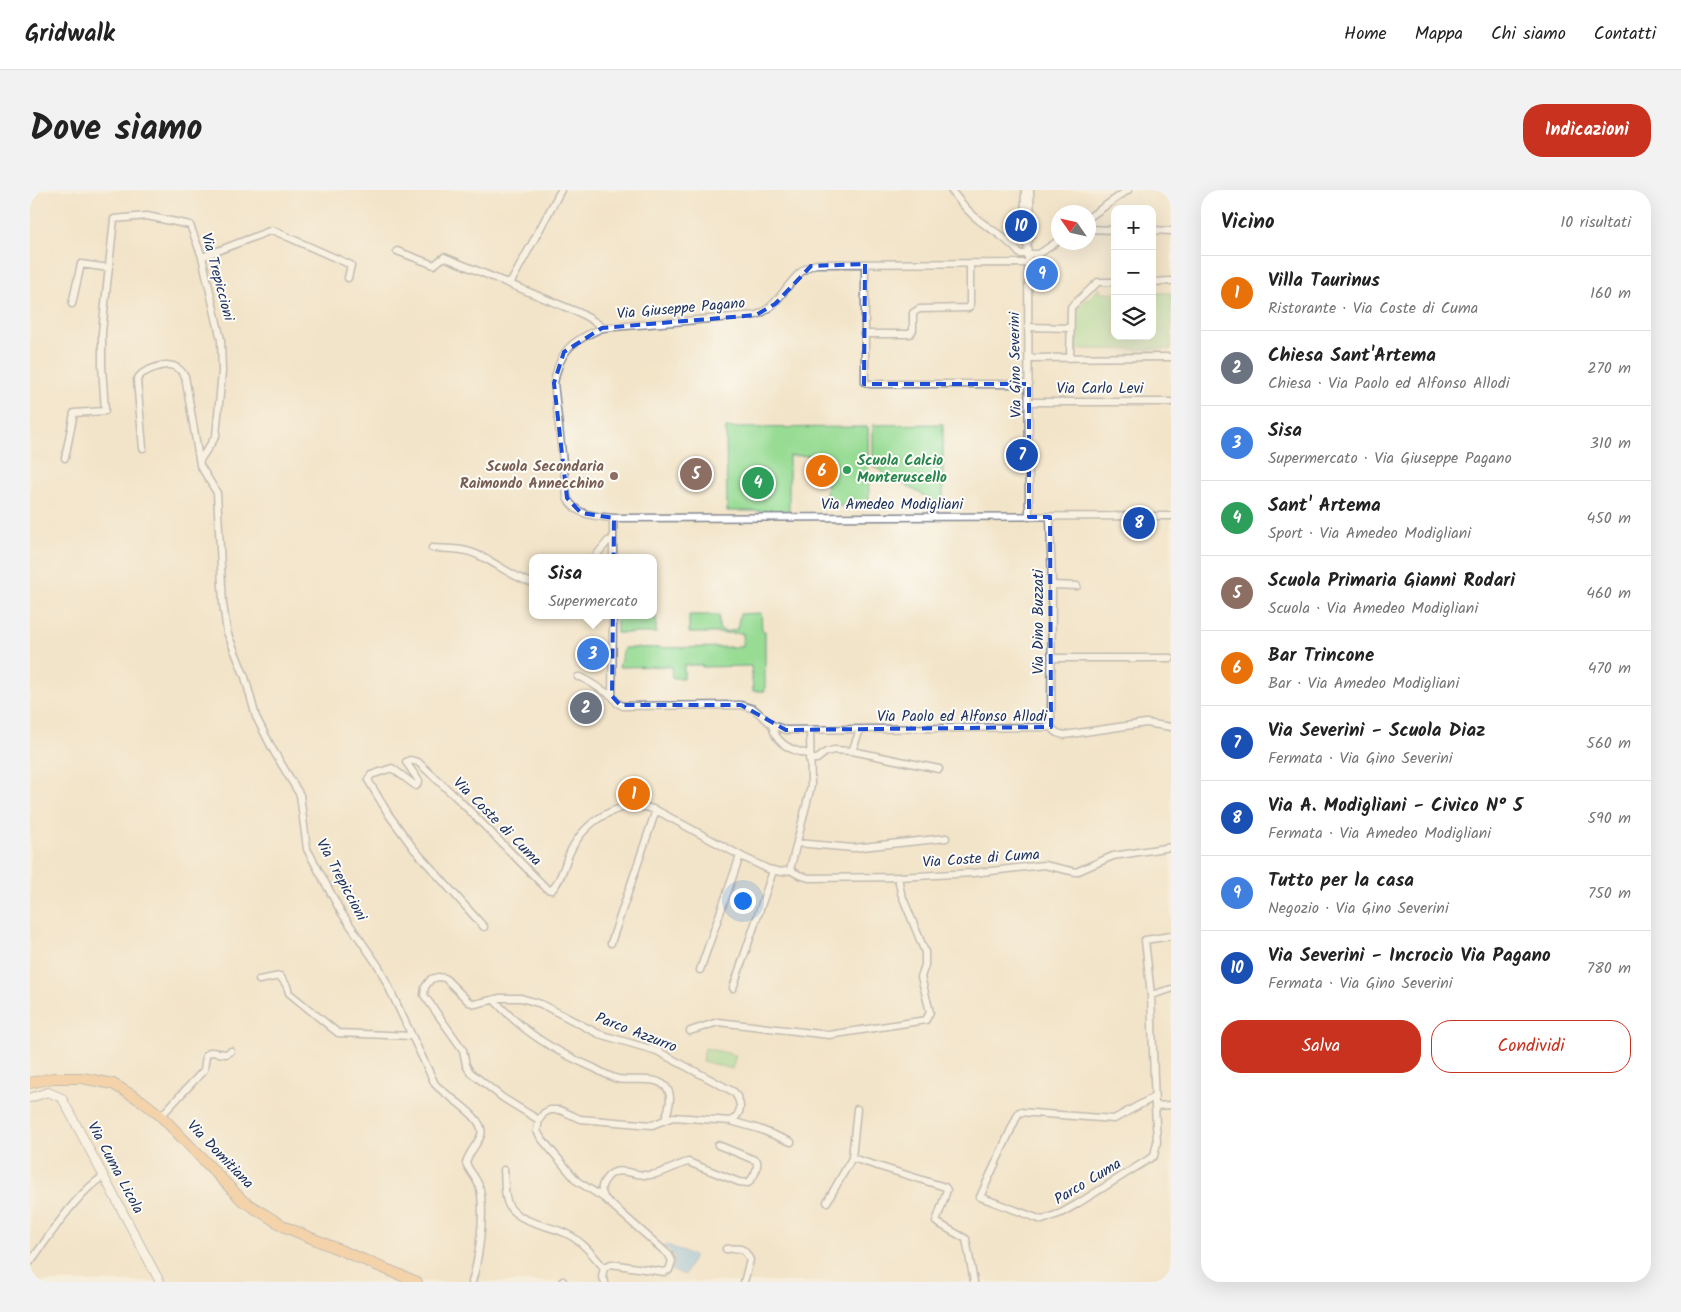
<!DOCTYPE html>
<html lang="it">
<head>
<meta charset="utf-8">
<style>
	body { margin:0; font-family:Kalam,sans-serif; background:#f2f2f2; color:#222 }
	.controls { position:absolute; right:15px; top:15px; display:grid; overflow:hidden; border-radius:10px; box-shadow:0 5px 20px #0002 }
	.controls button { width:45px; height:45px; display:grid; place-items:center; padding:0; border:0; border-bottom:1px solid #e0e0e0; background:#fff; color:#222; font:25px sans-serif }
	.compass { position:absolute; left:1021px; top:15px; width:45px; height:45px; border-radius:50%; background:#fff; box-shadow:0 5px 20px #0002; rotate:304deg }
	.you { position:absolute; left:712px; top:710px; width:18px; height:18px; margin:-12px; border:4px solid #fff; border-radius:50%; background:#1a73e8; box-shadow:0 0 0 8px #1a73e833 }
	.badge { display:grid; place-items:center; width:32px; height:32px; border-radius:50%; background:#c8321e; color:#fff; font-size:16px; font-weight:700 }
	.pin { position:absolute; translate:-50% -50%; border:2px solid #fff; box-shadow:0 1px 5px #0006 }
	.popup { position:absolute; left:499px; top:364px; width:128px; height:65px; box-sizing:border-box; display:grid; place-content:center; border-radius:10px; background:#fff; filter:drop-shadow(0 1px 4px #0005); font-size:16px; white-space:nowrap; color:#767676 }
	.popup b { font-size:19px; color:#222 }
	.popup::after { content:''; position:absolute; left:50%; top:100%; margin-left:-10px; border:10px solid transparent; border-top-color:#fff }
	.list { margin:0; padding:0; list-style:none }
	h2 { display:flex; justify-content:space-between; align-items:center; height:65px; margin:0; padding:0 20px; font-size:21px }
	h2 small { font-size:16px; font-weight:400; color:#767676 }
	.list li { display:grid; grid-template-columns:32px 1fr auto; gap:15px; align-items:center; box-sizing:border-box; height:75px; padding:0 20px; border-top:1px solid #e0e0e0 }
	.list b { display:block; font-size:19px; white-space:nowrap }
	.list p { margin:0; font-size:16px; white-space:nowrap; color:#767676 }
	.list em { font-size:16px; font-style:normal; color:#767676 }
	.actions { display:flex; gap:10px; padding:15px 20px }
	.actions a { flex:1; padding:11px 0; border:1px solid #c8321e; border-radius:20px; text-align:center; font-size:18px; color:#c8321e }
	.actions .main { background:#c8321e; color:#fff }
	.icon { flex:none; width:28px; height:28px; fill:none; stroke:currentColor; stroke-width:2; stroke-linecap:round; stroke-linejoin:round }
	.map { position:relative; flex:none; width:1141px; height:1092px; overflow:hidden; border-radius:20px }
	header { display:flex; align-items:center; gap:30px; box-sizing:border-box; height:70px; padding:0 25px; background:#fff; border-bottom:1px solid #e0e0e0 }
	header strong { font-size:24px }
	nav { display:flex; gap:28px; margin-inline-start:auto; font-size:18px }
	.intro { display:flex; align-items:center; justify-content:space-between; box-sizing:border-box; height:120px; padding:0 30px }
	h1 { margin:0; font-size:35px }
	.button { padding:12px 22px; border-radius:20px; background:#c8321e; color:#fff; font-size:18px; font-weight:700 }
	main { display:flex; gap:30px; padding:0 30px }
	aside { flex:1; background:#fff; border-radius:20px; box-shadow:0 5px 20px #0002 }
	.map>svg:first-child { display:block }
	.green { fill:#98dc94; stroke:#5a8679 }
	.water { fill:#70b6e7; stroke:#4672a2 }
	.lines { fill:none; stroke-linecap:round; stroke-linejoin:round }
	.minor-casing { stroke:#868a93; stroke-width:9 }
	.tertiary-casing { stroke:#868a93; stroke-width:10 }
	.primary-casing { stroke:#868a93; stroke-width:12 }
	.minor { stroke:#fff; stroke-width:6 }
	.tertiary { stroke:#fff; stroke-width:8 }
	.primary { stroke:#f5bf86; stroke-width:10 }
	.marked { fill:none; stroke:#1d4ed8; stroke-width:4; stroke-dasharray:10 6; stroke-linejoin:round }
	.leisure-dot { fill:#2e9e5b; stroke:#fdfcf7; stroke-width:2 }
	.education-dot { fill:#8d6e63; stroke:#fdfcf7; stroke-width:2 }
	.labels { text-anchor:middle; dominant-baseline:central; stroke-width:4; stroke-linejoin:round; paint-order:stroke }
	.street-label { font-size:15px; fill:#1b2f5e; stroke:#fdfcf7 }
	.leisure-label { font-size:15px; font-weight:bold; fill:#27864d; stroke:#fdfcf7; text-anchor:start }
	.education-label { font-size:15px; font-weight:bold; fill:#785e54; stroke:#fdfcf7; text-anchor:end }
</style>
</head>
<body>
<header>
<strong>Gridwalk</strong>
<nav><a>Home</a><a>Mappa</a><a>Chi siamo</a><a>Contatti</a></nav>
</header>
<div class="intro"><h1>Dove siamo</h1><a class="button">Indicazioni</a></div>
<main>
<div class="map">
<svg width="1141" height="1092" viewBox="0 0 1141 1092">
	<rect width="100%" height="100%" fill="#fdfcf7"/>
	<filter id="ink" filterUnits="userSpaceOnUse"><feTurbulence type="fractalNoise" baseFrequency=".02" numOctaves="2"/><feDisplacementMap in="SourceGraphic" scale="10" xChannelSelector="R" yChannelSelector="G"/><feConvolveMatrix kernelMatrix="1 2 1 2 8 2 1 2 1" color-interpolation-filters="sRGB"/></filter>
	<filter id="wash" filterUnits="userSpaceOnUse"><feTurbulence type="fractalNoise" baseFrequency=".0096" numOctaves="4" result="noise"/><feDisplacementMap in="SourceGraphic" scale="20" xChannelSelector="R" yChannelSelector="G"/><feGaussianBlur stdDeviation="1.12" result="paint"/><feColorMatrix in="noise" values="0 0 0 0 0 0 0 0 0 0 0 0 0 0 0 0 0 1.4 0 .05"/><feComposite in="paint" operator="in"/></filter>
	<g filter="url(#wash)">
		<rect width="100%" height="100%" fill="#f2e4c8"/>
		<!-- green -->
		<path class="green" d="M 1070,98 L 1070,103 L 1085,103 L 1085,146 L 1122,146 L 1122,103 L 1141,103 L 1141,159 L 1045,159 L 1045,120 Z
			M 913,234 L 913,307 L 908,313 L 860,287 L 843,276 L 843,235 Z
			M 838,237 L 839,316 L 796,316 L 797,265 L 759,266 L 759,321 L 697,321 L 696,238 Z
			M 731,423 L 732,441 L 735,441 L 735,501 L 723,501 L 721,476 L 672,477 L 672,475 L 654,475 L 654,488 L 642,488 L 641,476 L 589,477 L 594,458 L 713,457 L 713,443 L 659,443 L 659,425 L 689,425 L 689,439 L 696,442 L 707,439 L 710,424 Z
			M 587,425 L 626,426 L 626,443 L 587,443 Z
			M 675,858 L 706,865 L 702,879 L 672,871 Z"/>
		<!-- water -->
		<path class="water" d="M 635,1054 L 664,1066 L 655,1085 L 640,1080 C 649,1069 643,1063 633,1056 Z"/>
	</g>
	<g filter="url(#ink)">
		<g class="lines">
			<defs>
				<path id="minor" d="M 921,0 C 930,12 939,23 951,32 C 965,42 979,50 990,64 L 1009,64 L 1028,51
					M 995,0 L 994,46 L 997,54 L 998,65 L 999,327
					M 1058,28 L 1098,0
					M 1058,39 L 1085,40
					M 1122,40 L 1141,41
					M 978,50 L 994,46
					M 997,54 L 1001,46 L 1000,0
					M 367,61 L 404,75 L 414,67 L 550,123 L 567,133 L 572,138
					M 172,67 L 242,40 L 321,75 L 318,88
					M 998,73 L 786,74 C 759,81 753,116 726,125 L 572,138 C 542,151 530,159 524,193 L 537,308 C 546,326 565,326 583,328 L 1141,326
					M 835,74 L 835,192 L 840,194 L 999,194
					M 1122,92 L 1141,91
					M 480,94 L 531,0
					M 42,114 L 51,74 L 79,78
					M 998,137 L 1040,138
					M 834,144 L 880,144 L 883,140 L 883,123 L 889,119 L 938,118 L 940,116 L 940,74
					M 999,168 L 1141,167
					M 1040,168 L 1041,117 L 1068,92 L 1085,92
					M 1000,212 L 1141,212
					M 113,258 L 107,190 C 110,184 113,183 119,180 C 133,174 146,171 155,186 L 170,275 L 187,303 L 193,414 L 197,442 L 215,487 L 226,527 L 243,560 L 270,605 L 277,659 L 311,722 L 349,777 L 405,894 C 415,906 457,928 451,945 C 447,955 439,962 436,973 C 439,981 446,987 449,996 C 456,1019 449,1068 442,1092
					M 35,268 L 44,223 L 75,221 L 72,176 L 72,142 L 84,29 L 117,26 L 160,35 L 172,67 L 191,150 L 192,182 L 186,246 L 170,270
					M 1020,327 L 1022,395 L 1021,537
					M 402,358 C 418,359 434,358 448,365 C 467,373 483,388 503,393
					M 564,368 L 578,351 L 583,350
					M 583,368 L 583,328
					M 1022,395 L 1047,396
					M 1022,468 L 1141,468
					M 548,487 L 551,487 L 582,506 L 587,513 L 593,516 L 711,515 L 724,519 L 742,535 L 756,540 L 1021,537 L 1027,543 L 1034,545 L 1116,533 L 1141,537
					M 582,506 L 583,425
					M 742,535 C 745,554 762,561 779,564
					M 822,561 L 830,540
					M 779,569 L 787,569 L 796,562 L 804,560 L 822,561 L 909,579
					M 767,653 L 823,658 L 916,648
					M 760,680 L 781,596 L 780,540
					M 454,737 L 384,659 L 359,625 L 338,590 L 341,585 L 362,578 L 386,596 L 389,591 L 376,572 L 380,570 L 388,572 L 428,609 L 517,699 L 522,700 C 532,689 534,675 540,662 C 555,630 592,607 626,620 L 713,667 L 738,679 L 751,682 L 760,680 L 769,685 L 779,688 L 868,687 L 943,683 L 1014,675 L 1046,682 L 1083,666 L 1141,657
					M 1141,746 L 1115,750 L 1121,805 L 1125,916 L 1141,915
					M 581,753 L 626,620
					M 670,780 L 710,666
					M 229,790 L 250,786 L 257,796 L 259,803 L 308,843 L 382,846
					M 703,798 L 743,681
					M 1121,805 L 1141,799
					M 464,810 C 495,843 522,860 564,878 C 571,882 580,887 588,889 C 602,892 625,885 636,897 C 644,906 638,920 635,930
					M 660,841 L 688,832 L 799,845 L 896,830 L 900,822 L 891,787 L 895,775 L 895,762 L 871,703 L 868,687
					M 1124,907 L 1084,929 L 989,922 L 950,1007 L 1012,1030 L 1031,1023 L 1047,1014 L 1124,966 L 1127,952 L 1125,916
					M 131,926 L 174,880 L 176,865 L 181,862 L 196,864 L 201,861
					M 509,930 L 473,908 L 440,882 L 436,875 L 433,860 L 394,805 L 395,797 L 401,789 L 408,787 L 415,788 L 439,812 L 445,814 L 470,808 L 491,808 L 511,814 L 569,844 L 627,861 L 704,902 C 712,913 713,923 701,931 L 643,927 L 622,935 L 550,929 L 530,920 L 520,920 L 514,923 L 509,930 L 507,941 L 511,948 L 547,991 L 574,1008 L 639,1065 L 642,1071 L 639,1080 L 634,1082 L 581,1074 L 574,1078 L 572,1086 L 575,1092
					M 701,931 L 729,939 L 761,952
					M 822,968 L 915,997 L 917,1000 L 906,1032 L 936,1049 L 944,1092
					M 474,980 C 475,990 474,1002 477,1011 C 482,1032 520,1035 537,1044 C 552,1051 563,1065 574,1078
					M 574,1007 C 570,1000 571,995 576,989 C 587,973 604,987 620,985 C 633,984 646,975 658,972 L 709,992 L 718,993 C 724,987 728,979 727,971 L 688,955
					M 797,1012 L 822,968 L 827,919
					M 696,1059 C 710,1058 713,1056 720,1070 L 714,1092
					M 0,1072 C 20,1046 46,1003 74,986
					M 532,1092 L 533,1091"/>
				<path id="tertiary" d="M 0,908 L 18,902 L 32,908 L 130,1092"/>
				<path id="primary" d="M 0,893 L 23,888 L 52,888 L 83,894 L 112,911 L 131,926 L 213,1011 L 255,1037 L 387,1092"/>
			</defs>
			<!-- minor casing -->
			<use href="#minor" class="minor-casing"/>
			<!-- tertiary casing -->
			<use href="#tertiary" class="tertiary-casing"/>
			<!-- primary casing -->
			<use href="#primary" class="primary-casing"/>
			<!-- minor -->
			<use href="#minor" class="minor"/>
			<!-- tertiary -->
			<use href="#tertiary" class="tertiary"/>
			<!-- primary -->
			<use href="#primary" class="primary"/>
		</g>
	</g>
	<!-- marked area -->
	<path d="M0 0H1141V1092H0ZM 835,74 L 834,194 L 999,194 L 999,327 L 1020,327 L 1021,537 L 756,540 L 711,515 L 590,515 L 582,506 L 584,328 L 551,323 L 537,308 L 524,193 L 534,162 L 572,138 L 726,125 L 745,114 L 781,76 Z" fill="#f2e4c8" fill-opacity=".55" fill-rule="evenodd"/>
	<path class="marked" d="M 835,74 L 834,194 L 999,194 L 999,327 L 1020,327 L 1021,537 L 756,540 L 711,515 L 590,515 L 582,506 L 584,328 L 551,323 L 537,308 L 524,193 L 534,162 L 572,138 L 726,125 L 745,114 L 781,76 Z"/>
	<!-- markers -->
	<circle class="leisure-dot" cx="817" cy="280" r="5"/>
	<circle class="education-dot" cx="584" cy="286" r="5"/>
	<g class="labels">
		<!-- street labels -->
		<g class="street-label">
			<text transform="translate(187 87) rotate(75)">Via Trepiccioni</text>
			<text transform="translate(651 119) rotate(-5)">Via Giuseppe Pagano</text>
			<text transform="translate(986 175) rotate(-91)">Via Gino Severini</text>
			<text x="1070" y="199">Via Carlo Levi</text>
			<text x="862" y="315">Via Amedeo Modigliani</text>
			<text transform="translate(1009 432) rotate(-90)">Via Dino Buzzati</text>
			<text x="932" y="527">Via Paolo ed Alfonso Allodi</text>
			<text transform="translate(467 632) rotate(45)">Via Coste di Cuma</text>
			<text transform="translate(951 669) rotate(-4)">Via Coste di Cuma</text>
			<text transform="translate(311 690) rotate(62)">Via Trepiccioni</text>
			<text transform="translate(606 843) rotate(21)">Parco Azzurro</text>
			<text transform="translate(190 965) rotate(46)">Via Domitiana</text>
			<text transform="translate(85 978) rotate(62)">Via Cuma Licola</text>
			<text transform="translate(1058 992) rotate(-31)">Parco Cuma</text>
		</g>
		<!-- leisure labels -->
		<g class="leisure-label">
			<text x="827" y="271">Scuola Calcio<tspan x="827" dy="17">Monteruscello</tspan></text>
		</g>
		<!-- education labels -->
		<g class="education-label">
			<text x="574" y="277">Scuola Secondaria<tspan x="574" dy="17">Raimondo Annecchino</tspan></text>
		</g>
	</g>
</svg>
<div class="controls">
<button>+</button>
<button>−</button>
<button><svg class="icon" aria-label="layers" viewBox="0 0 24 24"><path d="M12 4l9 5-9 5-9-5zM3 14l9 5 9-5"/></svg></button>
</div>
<svg class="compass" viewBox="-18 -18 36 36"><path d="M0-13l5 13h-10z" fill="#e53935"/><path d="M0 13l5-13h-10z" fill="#767676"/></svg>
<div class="you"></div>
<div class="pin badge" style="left:604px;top:604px;background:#e8710a">1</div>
<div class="pin badge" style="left:556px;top:518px;background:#6b7280">2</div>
<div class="pin badge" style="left:563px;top:464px;background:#3f7fe0">3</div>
<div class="popup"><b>Sisa</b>Supermercato</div>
<div class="pin badge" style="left:728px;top:293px;background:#2e9e5b">4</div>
<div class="pin badge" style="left:666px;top:284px;background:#8d6e63">5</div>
<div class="pin badge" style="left:792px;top:281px;background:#e8710a">6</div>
<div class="pin badge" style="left:992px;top:265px;background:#1a4fb4">7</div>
<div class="pin badge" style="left:1109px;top:333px;background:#1a4fb4">8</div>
<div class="pin badge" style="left:1012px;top:84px;background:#3f7fe0">9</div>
<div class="pin badge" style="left:991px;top:36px;background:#1a4fb4">10</div>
</div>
<aside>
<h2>Vicino<small>10 risultati</small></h2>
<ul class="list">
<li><span class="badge" style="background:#e8710a">1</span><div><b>Villa Taurinus</b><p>Ristorante · Via Coste di Cuma</p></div><em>160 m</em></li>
<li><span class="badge" style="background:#6b7280">2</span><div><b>Chiesa Sant'Artema</b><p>Chiesa · Via Paolo ed Alfonso Allodi</p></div><em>270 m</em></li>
<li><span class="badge" style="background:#3f7fe0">3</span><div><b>Sisa</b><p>Supermercato · Via Giuseppe Pagano</p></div><em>310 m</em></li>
<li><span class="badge" style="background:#2e9e5b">4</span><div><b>Sant' Artema</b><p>Sport · Via Amedeo Modigliani</p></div><em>450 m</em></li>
<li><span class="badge" style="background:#8d6e63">5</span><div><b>Scuola Primaria Gianni Rodari</b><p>Scuola · Via Amedeo Modigliani</p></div><em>460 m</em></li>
<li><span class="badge" style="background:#e8710a">6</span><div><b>Bar Trincone</b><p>Bar · Via Amedeo Modigliani</p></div><em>470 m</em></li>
<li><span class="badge" style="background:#1a4fb4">7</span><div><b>Via Severini - Scuola Diaz</b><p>Fermata · Via Gino Severini</p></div><em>560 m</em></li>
<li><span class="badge" style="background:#1a4fb4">8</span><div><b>Via A. Modigliani - Civico N° 5</b><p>Fermata · Via Amedeo Modigliani</p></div><em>590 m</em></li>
<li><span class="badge" style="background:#3f7fe0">9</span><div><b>Tutto per la casa</b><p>Negozio · Via Gino Severini</p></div><em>750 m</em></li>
<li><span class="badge" style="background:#1a4fb4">10</span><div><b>Via Severini - Incrocio Via Pagano</b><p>Fermata · Via Gino Severini</p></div><em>780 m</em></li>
</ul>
<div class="actions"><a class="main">Salva</a><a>Condividi</a></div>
</aside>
</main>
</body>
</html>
